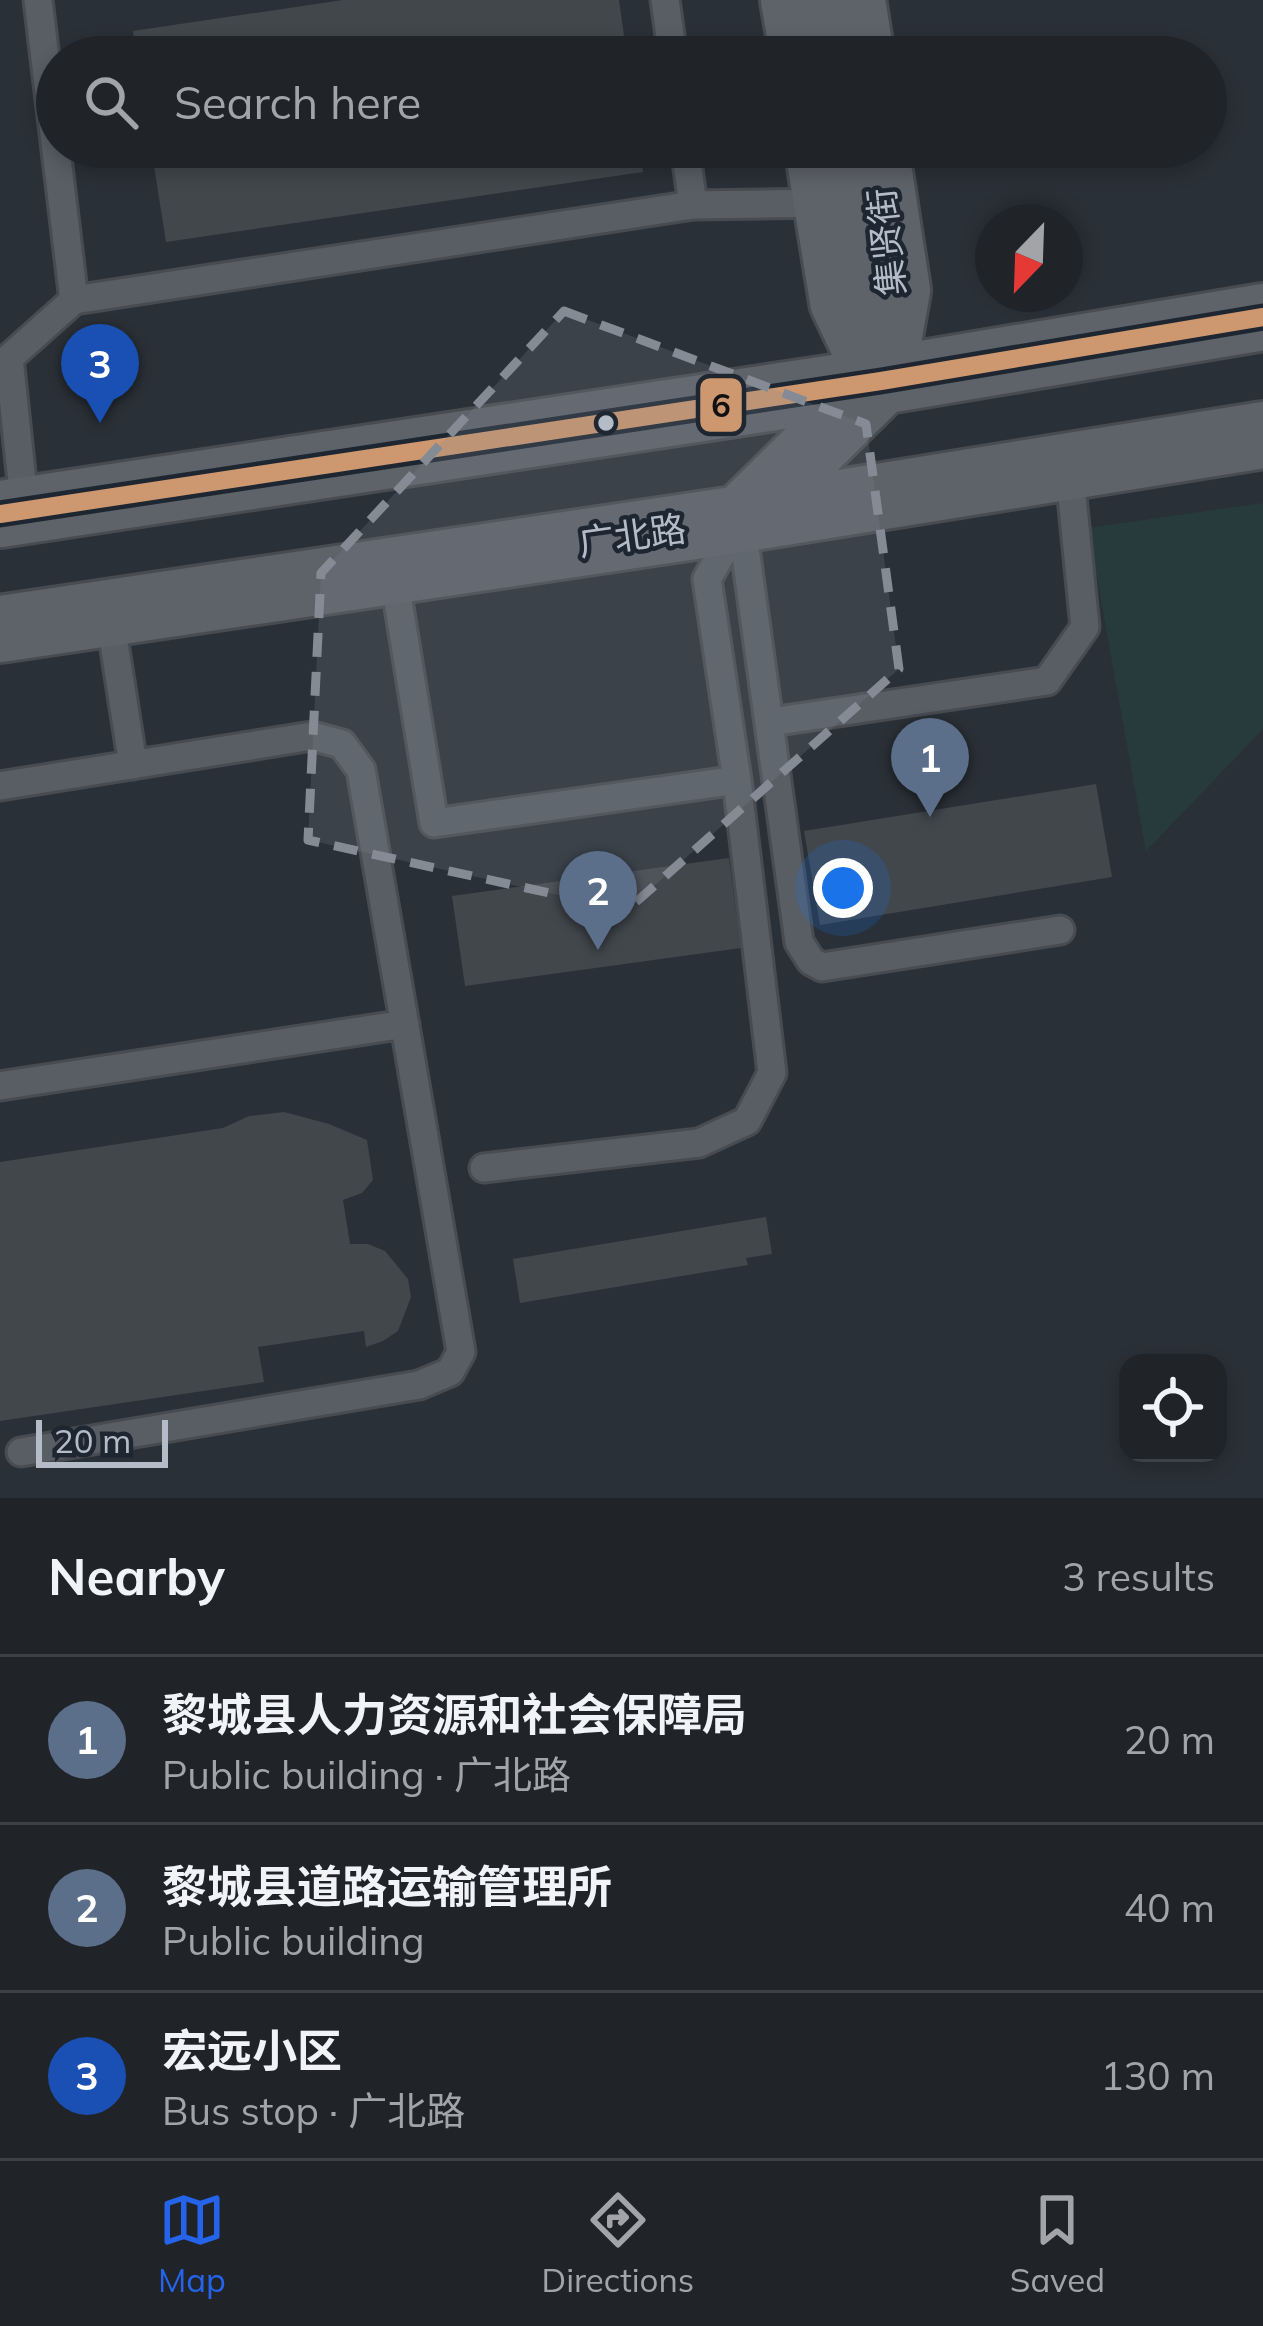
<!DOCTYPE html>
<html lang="en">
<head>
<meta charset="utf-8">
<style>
	body { margin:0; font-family:Mulish,"Noto Sans SC",sans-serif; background:#282c31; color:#f1f3f6 }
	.controls { position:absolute; right:36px; bottom:36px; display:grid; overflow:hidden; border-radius:24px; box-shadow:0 6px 18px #0003 }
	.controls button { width:108px; height:108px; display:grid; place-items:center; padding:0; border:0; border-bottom:3px solid #3d4146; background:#202429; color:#f1f3f6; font:60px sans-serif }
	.compass { position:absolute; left:975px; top:204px; width:108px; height:108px; border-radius:50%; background:#202429; box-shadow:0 6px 18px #0003; rotate:203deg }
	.scale { position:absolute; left:36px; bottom:30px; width:132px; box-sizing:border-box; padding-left:12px; border:6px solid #b4bcc7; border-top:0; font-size:33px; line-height:42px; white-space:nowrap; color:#b4bcc7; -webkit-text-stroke:9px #1d2631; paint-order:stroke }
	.you { position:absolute; left:843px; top:888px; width:42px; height:42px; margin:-30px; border:9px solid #fff; border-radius:50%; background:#1a73e8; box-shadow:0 0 0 18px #1a73e833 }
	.badge { display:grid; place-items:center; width:78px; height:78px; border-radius:50%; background:#2563eb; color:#fff; font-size:39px; font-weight:700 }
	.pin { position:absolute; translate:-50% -99px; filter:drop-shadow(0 3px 6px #0008) }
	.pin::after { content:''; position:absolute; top:63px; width:42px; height:36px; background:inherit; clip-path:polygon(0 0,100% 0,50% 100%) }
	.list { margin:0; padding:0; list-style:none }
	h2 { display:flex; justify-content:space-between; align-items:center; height:156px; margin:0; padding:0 48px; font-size:51px }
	h2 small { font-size:39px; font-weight:400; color:#a2a4a8 }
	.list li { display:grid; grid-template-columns:78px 1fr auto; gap:36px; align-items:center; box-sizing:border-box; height:168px; padding:0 48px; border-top:3px solid #3d4146 }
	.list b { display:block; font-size:45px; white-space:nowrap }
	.list p { margin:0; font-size:39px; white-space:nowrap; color:#a2a4a8 }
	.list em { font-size:39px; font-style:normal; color:#a2a4a8 }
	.icon { flex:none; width:66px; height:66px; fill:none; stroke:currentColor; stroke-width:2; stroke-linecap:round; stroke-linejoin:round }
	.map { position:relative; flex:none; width:1263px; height:1498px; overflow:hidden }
	.search { position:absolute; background:#202429; box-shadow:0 6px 18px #0003; left:36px; right:36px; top:36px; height:132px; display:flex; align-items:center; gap:30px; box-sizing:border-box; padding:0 42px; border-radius:66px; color:#a2a4a8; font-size:45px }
	.sheet { height:660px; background:#202429 }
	nav { display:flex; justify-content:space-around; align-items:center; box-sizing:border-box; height:168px; border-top:3px solid #3d4146; background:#202429; font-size:33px; color:#a2a4a8 }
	nav a { display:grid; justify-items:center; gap:6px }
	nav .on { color:#2563eb }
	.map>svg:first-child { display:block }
	.green { fill:#273a3c }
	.building { fill:#42474c }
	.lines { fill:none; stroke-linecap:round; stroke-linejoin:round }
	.lane-casing { stroke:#484c51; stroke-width:33 }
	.secondary-casing { stroke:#484c51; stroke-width:72 }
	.lane { stroke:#595e65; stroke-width:27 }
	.secondary { stroke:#5e6269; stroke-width:66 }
	.bus-1-casing { stroke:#1d2631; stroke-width:27 }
	.bus-1 { stroke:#cd976f; stroke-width:18 }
	.marked { fill:#848b95; fill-opacity:0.2; stroke:#848b95; stroke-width:9; stroke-dasharray:24 15; stroke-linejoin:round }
	.bus-dot { fill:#b4bcc7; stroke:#1d2631; stroke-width:4.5 }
	.labels { text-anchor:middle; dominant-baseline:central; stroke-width:9; stroke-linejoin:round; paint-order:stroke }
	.street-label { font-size:36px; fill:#b4bcc7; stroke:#1d2631 }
	.line-badge { stroke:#1d2631; stroke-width:4.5 }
	.pale-badge-label { font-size:33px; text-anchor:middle; font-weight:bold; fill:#111 }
</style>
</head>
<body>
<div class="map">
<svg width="1263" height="1498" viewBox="0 0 1263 1498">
	<rect width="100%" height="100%" fill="#2a3037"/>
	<!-- green -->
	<path class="green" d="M 1263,503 L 1263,729 L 1146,851 L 1088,528 Z"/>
	<!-- building -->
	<path class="building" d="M 343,0 L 619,0 L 627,57 L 137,57 L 133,31 Z
		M 151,147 L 640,147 L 643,172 L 166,242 Z
		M 1096,784 L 1112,877 L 820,925 L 804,831 Z
		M 729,858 L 741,948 L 465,986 L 452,896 Z
		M 284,1112 L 329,1124 L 367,1140 L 373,1180 L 362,1193 L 343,1200 L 350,1244 L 368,1244 L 385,1251 L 408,1279 L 411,1297 L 398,1331 L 383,1341 L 366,1347 L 364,1331 L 258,1347 L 264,1382 L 0,1421 L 0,1162 L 223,1128 L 249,1116 Z
		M 766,1217 L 772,1254 L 746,1258 L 748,1265 L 520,1303 L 513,1259 Z"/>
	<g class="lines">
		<defs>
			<path id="lane" d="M 38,0 L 74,300
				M 665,0 L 673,57
				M 685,147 L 693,205
				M 25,511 L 9,358 L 74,300 L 693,205 L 827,203
				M 741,519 L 799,942 L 811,961 L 822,967 L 1060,930
				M 393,570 L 434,823 L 737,780
				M 109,611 L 133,765
				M 771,722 L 1047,681 L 1085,627 L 1069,467
				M 0,786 L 312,736 L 342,744 L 361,770 L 461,1352 L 450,1372 L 419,1385 L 21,1452
				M 0,1086 L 405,1024
				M 484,1168 L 699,1143 L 747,1121 L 772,1073 L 737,780 L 707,579 L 739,523"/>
			<path id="secondary" d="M 794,0 L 804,57
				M 852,0 L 861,57
				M 818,147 L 843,301 L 881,381
				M 875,147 L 897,290 L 881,381
				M 0,514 L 881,381 L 1263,317
				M 741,519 L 881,381
				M 0,629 L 741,519 L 1263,435"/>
		</defs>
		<!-- lane casing -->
		<use href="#lane" class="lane-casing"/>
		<!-- secondary casing -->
		<use href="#secondary" class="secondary-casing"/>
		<!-- lane -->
		<use href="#lane" class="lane"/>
		<!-- secondary -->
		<use href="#secondary" class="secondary"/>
		<defs>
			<path id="bus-1" d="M 0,514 L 881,381 L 1263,317"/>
		</defs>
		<!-- bus-1 casing -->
		<use href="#bus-1" class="bus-1-casing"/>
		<!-- bus-1 -->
		<use href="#bus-1" class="bus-1"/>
	</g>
	<!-- marked area -->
	<path class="marked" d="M 564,311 L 866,424 L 899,669 L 627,910 L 308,840 L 321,573 Z"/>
	<!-- markers -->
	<circle class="bus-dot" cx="606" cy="423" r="10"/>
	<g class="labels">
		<!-- street labels -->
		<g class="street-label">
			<text transform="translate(886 242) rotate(-96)">集贤街</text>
			<text transform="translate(632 535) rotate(-8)">广北路</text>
		</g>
	</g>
	<rect class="line-badge" x="698" y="376" width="46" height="58" rx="12" fill="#cd976f"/>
	<g class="pale-badge-label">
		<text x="721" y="417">6</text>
	</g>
</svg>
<div class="controls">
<button><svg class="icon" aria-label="locate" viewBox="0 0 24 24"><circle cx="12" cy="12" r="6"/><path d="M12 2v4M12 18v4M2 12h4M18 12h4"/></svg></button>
</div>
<svg class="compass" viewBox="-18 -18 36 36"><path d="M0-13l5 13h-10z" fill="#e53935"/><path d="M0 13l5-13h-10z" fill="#a2a4a8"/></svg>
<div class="scale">20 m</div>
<div class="you"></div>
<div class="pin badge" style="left:930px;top:817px;background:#5c6f8a">1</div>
<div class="pin badge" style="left:598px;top:950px;background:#5c6f8a">2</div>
<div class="pin badge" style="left:100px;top:423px;background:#1a4fb4">3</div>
<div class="search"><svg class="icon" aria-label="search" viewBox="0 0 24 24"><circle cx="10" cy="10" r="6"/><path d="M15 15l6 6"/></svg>Search here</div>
</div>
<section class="sheet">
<h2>Nearby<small>3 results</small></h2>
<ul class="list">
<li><span class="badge" style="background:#5c6f8a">1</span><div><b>黎城县人力资源和社会保障局</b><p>Public building · 广北路</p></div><em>20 m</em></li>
<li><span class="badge" style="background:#5c6f8a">2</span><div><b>黎城县道路运输管理所</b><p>Public building</p></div><em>40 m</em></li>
<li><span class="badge" style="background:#1a4fb4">3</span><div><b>宏远小区</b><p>Bus stop · 广北路</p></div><em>130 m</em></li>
</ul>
</section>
<nav>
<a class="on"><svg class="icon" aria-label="map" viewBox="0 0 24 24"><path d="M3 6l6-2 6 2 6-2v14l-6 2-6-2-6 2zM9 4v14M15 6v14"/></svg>Map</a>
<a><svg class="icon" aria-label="directions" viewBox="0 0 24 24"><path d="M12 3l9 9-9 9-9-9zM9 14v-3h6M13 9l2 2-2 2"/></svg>Directions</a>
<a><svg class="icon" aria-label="saved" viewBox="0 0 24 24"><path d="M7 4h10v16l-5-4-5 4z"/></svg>Saved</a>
</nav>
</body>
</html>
